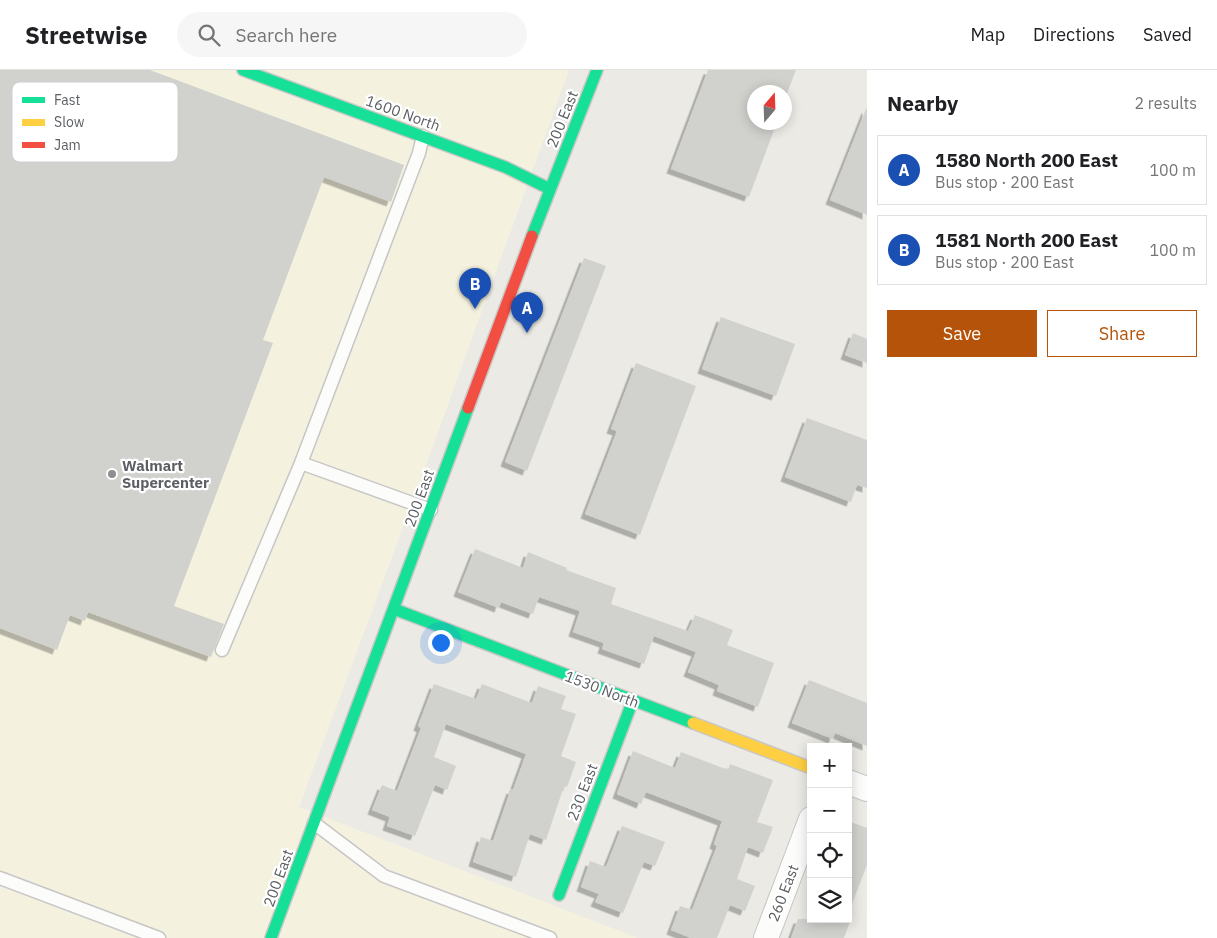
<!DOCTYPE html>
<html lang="en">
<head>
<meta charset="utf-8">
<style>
	body { margin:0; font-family:"IBM Plex Sans",sans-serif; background:#f6f6f6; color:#202124 }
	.controls { position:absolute; right:15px; bottom:15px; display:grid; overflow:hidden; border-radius:0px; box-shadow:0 2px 12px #0003 }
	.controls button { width:45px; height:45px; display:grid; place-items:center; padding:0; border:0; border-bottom:1px solid #e0e0e0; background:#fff; color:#202124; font:25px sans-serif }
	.compass { position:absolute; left:747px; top:15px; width:45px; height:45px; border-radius:50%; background:#fff; box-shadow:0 2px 12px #0003; rotate:19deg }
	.you { position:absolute; left:440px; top:572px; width:18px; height:18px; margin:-12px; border:4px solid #fff; border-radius:50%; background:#1a73e8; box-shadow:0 0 0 8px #1a73e833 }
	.badge { display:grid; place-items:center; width:32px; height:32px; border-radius:50%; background:#b45309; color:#fff; font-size:16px; font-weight:700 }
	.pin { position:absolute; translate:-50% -41px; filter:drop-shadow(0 1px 2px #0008) }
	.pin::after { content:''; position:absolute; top:26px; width:18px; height:15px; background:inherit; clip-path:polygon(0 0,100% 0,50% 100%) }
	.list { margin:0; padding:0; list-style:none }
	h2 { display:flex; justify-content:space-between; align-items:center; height:65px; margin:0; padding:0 20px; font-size:21px }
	h2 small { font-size:16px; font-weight:400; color:#757577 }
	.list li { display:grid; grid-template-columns:32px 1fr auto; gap:15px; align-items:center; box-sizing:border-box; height:70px; margin:0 10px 10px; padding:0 10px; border:1px solid #e0e0e0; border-radius:0px }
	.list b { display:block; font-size:19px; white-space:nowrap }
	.list p { margin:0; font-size:16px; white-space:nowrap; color:#757577 }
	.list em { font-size:16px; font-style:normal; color:#757577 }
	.actions { display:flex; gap:10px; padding:15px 20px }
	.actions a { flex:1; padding:11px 0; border:1px solid #b45309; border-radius:0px; text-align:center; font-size:18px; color:#b45309 }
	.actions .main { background:#b45309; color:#fff }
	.icon { flex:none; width:28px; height:28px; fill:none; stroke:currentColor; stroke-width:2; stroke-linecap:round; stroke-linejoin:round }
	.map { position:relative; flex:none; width:867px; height:868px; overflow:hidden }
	header { display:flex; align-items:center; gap:30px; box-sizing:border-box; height:70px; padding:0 25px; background:#fff; border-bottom:1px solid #e0e0e0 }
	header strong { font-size:24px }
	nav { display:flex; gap:28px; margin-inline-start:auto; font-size:18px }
	.search { width:350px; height:45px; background:#f6f6f6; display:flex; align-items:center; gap:12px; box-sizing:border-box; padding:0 18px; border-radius:28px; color:#757577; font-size:19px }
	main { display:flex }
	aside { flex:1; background:#fff }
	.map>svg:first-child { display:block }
	.commercial { fill:#f4f2de }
	.building { fill:#d1d1ce; filter:url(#shadow) }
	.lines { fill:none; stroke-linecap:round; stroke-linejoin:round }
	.lane-casing { stroke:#c7c6c6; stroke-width:15 }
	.street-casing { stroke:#c7c6c6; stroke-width:26 }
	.fast-casing { stroke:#c8c7c7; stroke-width:14 }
	.slow-casing { stroke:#c8c7c7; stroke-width:14 }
	.jam-casing { stroke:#c8c7c7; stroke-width:14 }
	.lane { stroke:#fcfcfb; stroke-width:12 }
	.street { stroke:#fcfcfb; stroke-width:24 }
	.fast { stroke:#16e098; stroke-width:11 }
	.slow { stroke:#ffcf43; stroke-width:11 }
	.jam { stroke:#f24e42; stroke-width:11 }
	.poi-dot { fill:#8d8f90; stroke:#fff; stroke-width:2 }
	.labels { text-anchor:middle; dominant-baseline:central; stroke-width:4.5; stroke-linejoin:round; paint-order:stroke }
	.street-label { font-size:15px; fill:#5b5e63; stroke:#fff }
	.poi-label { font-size:15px; font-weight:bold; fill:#5b5e63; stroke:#fff; text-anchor:start }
	.key { fill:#fff; stroke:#cecfd0; stroke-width:1 }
	.key-label { font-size:14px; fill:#5b5e63 }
</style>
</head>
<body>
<header>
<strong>Streetwise</strong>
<div class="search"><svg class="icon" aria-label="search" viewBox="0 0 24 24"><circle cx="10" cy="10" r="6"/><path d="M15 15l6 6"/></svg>Search here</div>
<nav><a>Map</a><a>Directions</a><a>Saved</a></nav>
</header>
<main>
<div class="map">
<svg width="867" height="868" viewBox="0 0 867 868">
	<defs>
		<filter id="shadow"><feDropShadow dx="-4.5" dy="4.5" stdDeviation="0" flood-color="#0004"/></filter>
	</defs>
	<rect width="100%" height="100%" fill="#ebeae5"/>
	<!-- commercial -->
	<path class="commercial" d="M 0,0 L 569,0 L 420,412 L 299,737 L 638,868 L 0,868 Z"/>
	<!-- building -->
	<path class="building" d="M 0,0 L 150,0 L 404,95 L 391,132 L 324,107 L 263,270 L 273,273 L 174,536 L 224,554 L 211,587 L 88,542 L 85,551 L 70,545 L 57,580 L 0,558 Z
		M 708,0 L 796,0 L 784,31 L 784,22 L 754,22 L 754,52 L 777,52 L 749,127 L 671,99 Z
		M 866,39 L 867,39 L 867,145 L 830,130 Z
		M 584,188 L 606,196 L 527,401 L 505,392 Z
		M 721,247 L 795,274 L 776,326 L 702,299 Z
		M 853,263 L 867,269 L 867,293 L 845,285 Z
		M 636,293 L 696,316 L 640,465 L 585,444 L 617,361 L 611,359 Z
		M 807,348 L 867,370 L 867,418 L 857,415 L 851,432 L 785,407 Z
		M 475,479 L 523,498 L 528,482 L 567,498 L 566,500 L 616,518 L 611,534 L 688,561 L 695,545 L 733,560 L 727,575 L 774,593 L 758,637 L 717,621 L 719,615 L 688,602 L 696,582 L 654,566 L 644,594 L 602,579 L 604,573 L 573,562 L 580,541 L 539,527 L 533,544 L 501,532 L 499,538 L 458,522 Z
		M 809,610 L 867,633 L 867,676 L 835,663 L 833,669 L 792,653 Z
		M 434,614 L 476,629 L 482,614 L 532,633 L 538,616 L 566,626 L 561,639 L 576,644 L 561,686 L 576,692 L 567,717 L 564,716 L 546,770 L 530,764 L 516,807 L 473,792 L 481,767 L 493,771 L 511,719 L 513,720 L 526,684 L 446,654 L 434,687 L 456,696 L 447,720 L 435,715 L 415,766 L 387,756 L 390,747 L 372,740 L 382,715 L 397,721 L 421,658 L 418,656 Z
		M 633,681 L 675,698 L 681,682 L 728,700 L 730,694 L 773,710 L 757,752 L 773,757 L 763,783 L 748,777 L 737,809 L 755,816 L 745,841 L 730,835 L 717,868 L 691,868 L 671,860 L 680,836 L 692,840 L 717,776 L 714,774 L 722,751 L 646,722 L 641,734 L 617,724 Z
		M 848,751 L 867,758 L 867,795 L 850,839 L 848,839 Z
		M 622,756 L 665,772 L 655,796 L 644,792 L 623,843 L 595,832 L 599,824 L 581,817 L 590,791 L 606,797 Z
		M 798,849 L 851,849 L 844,868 L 791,868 Z"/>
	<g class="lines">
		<defs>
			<path id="lane" d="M 301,393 L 431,440
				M 222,580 L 301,393 L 419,83 L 423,66
				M 314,753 L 384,806 L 550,868
				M 0,808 L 159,868"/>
			<path id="street" d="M 848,712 L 867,719
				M 766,868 L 811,749"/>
			<path id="fast" d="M 243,0 L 505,97 L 550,119
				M 532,166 L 597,0
				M 394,539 L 693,653
				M 559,825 L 633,630
				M 271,868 L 468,338"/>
			<path id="slow" d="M 693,653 L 811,698"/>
			<path id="jam" d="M 468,338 L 532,166"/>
		</defs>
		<!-- lane casing -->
		<use href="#lane" class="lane-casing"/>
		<!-- street casing -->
		<use href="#street" class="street-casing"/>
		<!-- fast casing -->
		<use href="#fast" class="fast-casing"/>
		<!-- slow casing -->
		<use href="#slow" class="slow-casing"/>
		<!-- jam casing -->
		<use href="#jam" class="jam-casing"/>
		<!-- lane -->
		<use href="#lane" class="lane"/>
		<!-- street -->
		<use href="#street" class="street"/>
		<!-- fast -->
		<use href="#fast" class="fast"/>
		<!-- slow -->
		<use href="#slow" class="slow"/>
		<!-- jam -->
		<use href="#jam" class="jam"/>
	</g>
	<!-- markers -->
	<circle class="poi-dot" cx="112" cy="404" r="5"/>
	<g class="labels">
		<!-- street labels -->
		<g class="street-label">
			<text transform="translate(403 43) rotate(20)">1600 North</text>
			<text transform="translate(562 49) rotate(-68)">200 East</text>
			<text transform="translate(419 428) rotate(-70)">200 East</text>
			<text transform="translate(602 619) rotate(21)">1530 North</text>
			<text transform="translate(582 722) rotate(-69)">230 East</text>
			<text transform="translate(278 808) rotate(-70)">200 East</text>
			<text transform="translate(783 823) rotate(-69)">260 East</text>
		</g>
		<!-- poi labels -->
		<g class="poi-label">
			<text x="122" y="395">Walmart<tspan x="122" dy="17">Supercenter</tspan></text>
		</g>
	</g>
	<!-- legend -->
	<rect x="12" y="12" width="166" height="80" rx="8" class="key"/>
	<rect x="22" y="27" width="23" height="6" fill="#16e098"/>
	<rect x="22" y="49" width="23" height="7" fill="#ffcf43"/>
	<rect x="22" y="72" width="23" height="6" fill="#f24e42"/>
	<g class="key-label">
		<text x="54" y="35">Fast</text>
		<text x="54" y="57">Slow</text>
		<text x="54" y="80">Jam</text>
	</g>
</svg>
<div class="controls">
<button>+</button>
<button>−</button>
<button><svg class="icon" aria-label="locate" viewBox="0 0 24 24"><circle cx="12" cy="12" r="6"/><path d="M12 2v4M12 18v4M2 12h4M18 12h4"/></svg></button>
<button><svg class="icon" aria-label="layers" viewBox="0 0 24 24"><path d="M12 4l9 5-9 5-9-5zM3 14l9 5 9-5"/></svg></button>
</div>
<svg class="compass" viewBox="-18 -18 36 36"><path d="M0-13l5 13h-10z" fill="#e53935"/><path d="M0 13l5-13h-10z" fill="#757577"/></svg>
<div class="you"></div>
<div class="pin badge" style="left:527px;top:263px;background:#1a4fb4">A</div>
<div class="pin badge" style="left:475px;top:239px;background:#1a4fb4">B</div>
</div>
<aside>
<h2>Nearby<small>2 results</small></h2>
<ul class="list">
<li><span class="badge" style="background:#1a4fb4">A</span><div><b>1580 North 200 East</b><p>Bus stop · 200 East</p></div><em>100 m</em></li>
<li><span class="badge" style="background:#1a4fb4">B</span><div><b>1581 North 200 East</b><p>Bus stop · 200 East</p></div><em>100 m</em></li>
</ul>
<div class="actions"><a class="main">Save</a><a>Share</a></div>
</aside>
</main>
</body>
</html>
